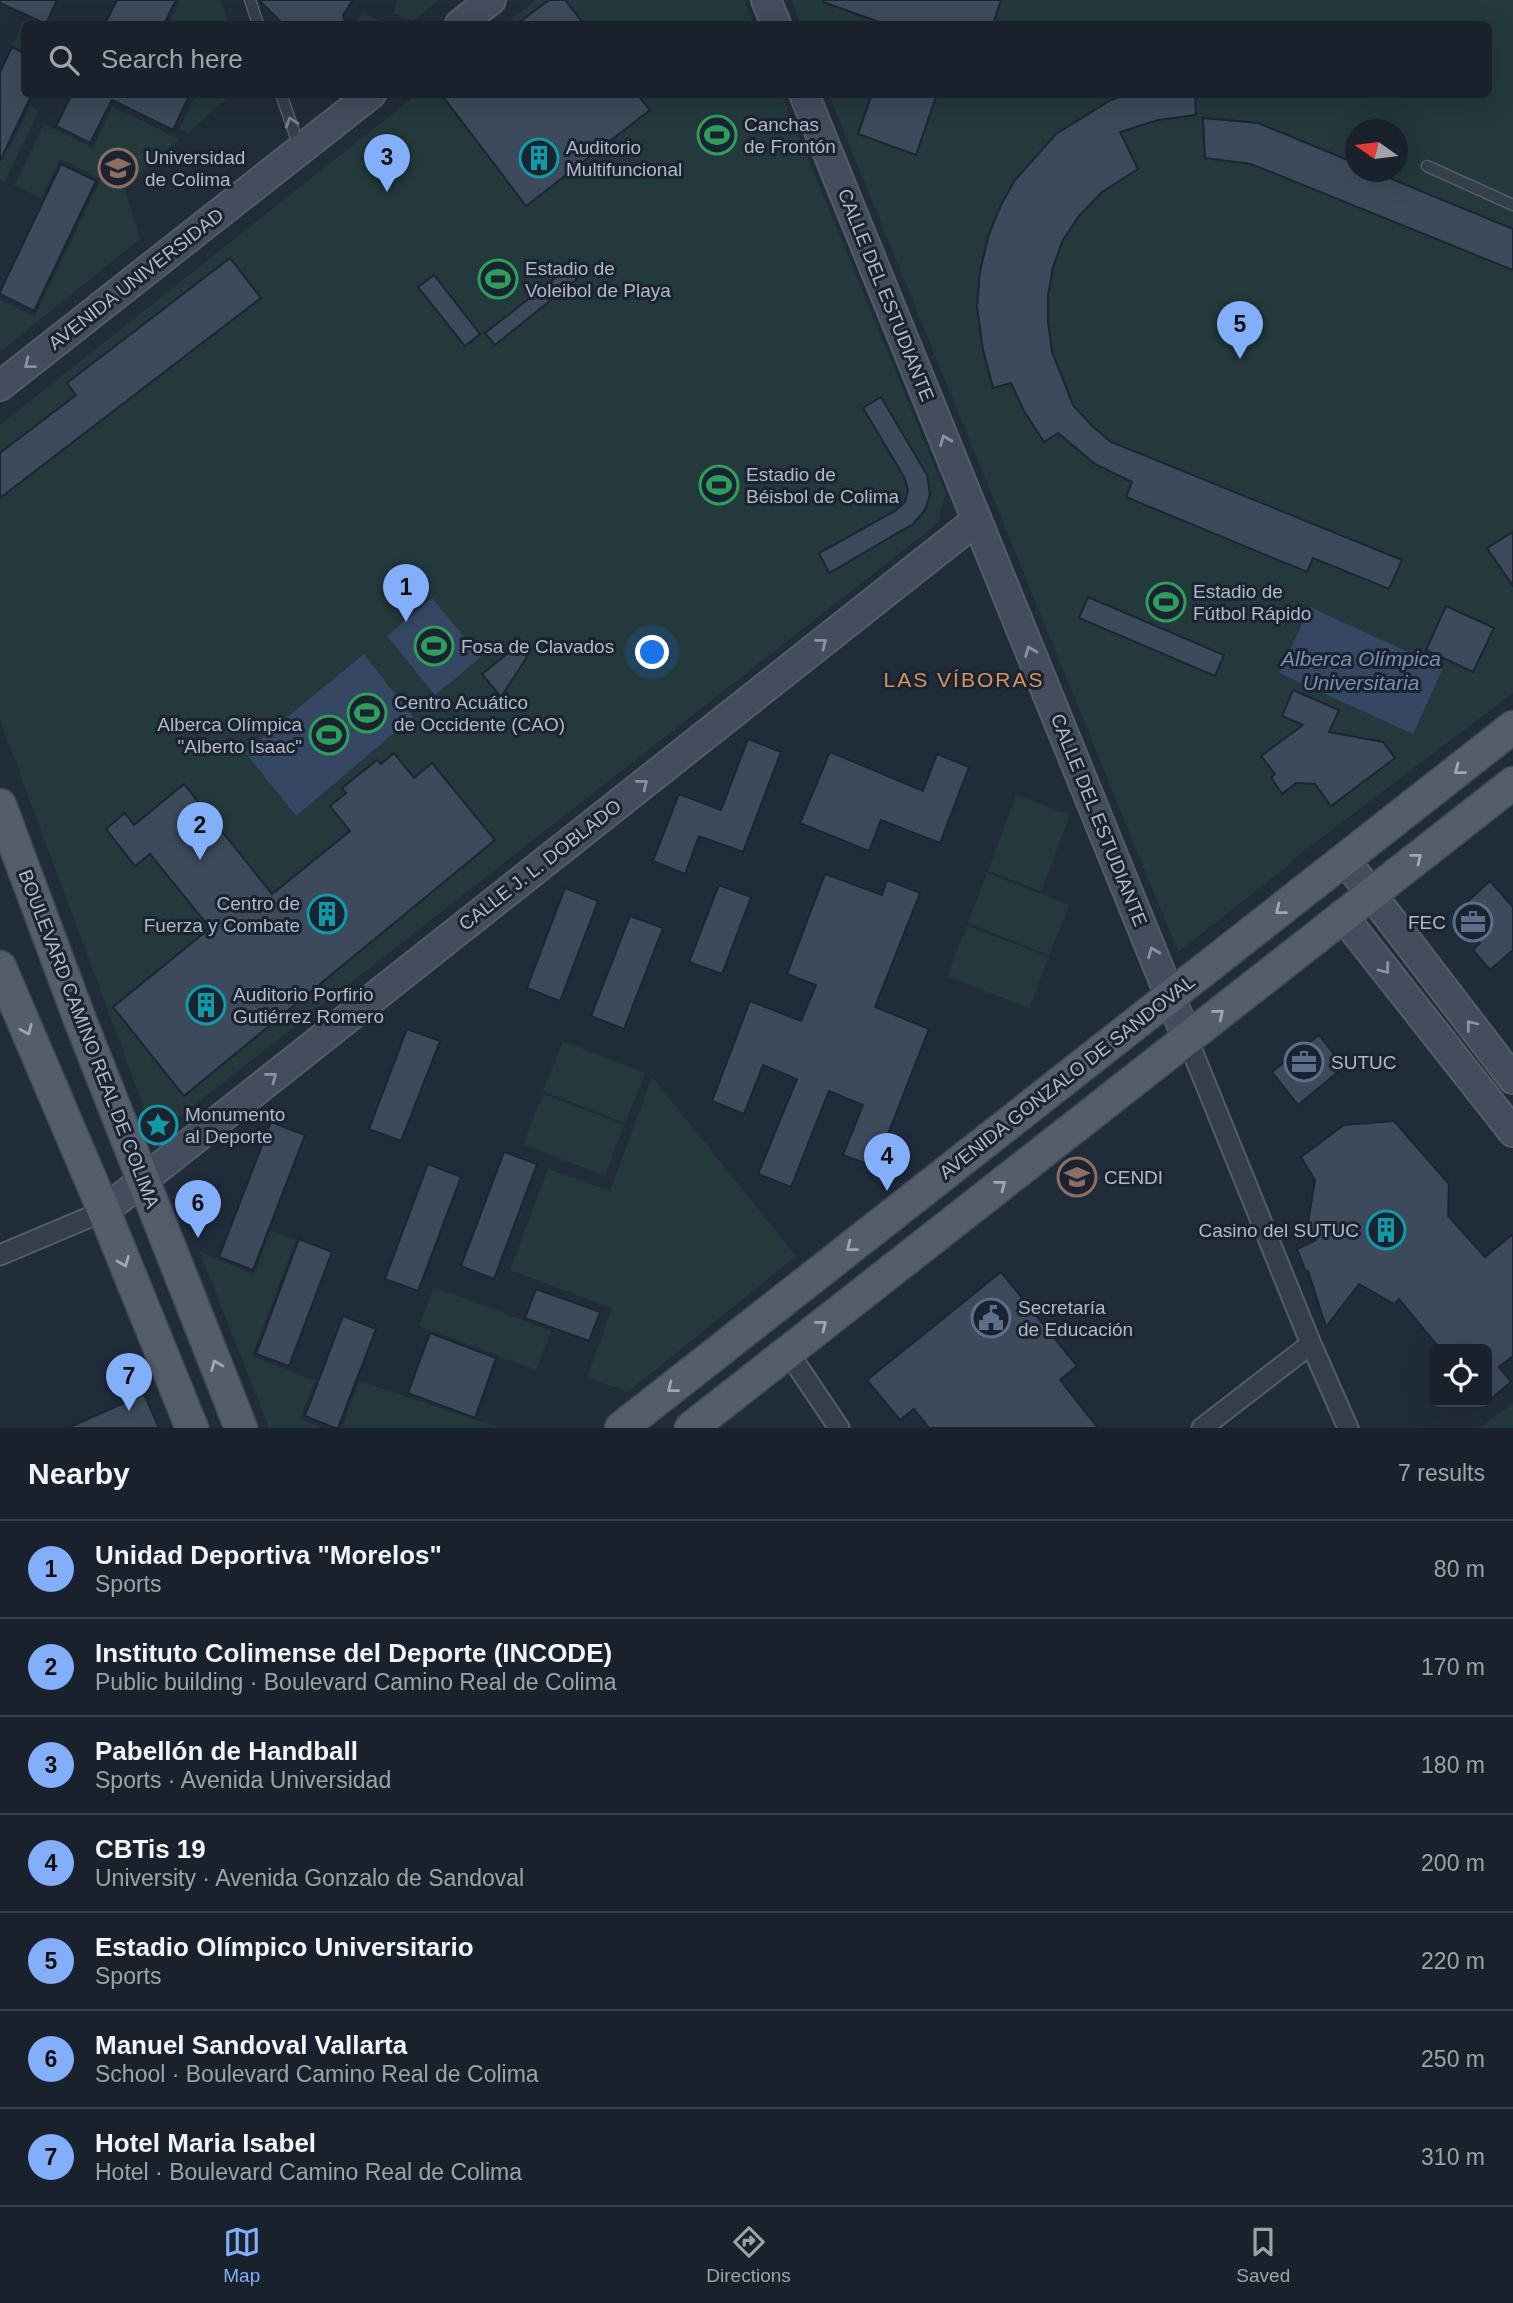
<!DOCTYPE html>
<html lang="en">
<head>
<meta charset="utf-8">
<style>
	body { margin:0; font-family:Helvetica,sans-serif; background:#262e38; color:#f1f3f6 }
	.controls { position:absolute; right:21px; bottom:21px; display:grid; overflow:hidden; border-radius:10px; box-shadow:0 7px 28px #0002 }
	.controls button { width:63px; height:63px; display:grid; place-items:center; padding:0; border:0; border-bottom:2px solid #373e48; background:#19212c; color:#f1f3f6; font:35px sans-serif }
	.compass { position:absolute; left:1345px; top:119px; width:63px; height:63px; border-radius:50%; background:#19212c; box-shadow:0 7px 28px #0002; rotate:284deg }
	.you { position:absolute; left:653px; top:653px; width:24px; height:24px; margin:-18px; border:5px solid #fff; border-radius:50%; background:#1a73e8; box-shadow:0 0 0 10px #1a73e833 }
	.badge { display:grid; place-items:center; width:46px; height:46px; border-radius:50%; background:#82aefa; color:#111; font-size:23px; font-weight:700 }
	.pin { position:absolute; translate:-50% -58px; filter:drop-shadow(0 2px 4px #0008) }
	.pin::after { content:''; position:absolute; top:37px; width:24px; height:21px; background:inherit; clip-path:polygon(0 0,100% 0,50% 100%) }
	.list { margin:0; padding:0; list-style:none }
	h2 { display:flex; justify-content:space-between; align-items:center; height:91px; margin:0; padding:0 28px; font-size:30px }
	h2 small { font-size:23px; font-weight:400; color:#9fa3a9 }
	.list li { display:grid; grid-template-columns:46px 1fr auto; gap:21px; align-items:center; box-sizing:border-box; height:98px; padding:0 28px; border-top:2px solid #373e48 }
	.list b { display:block; font-size:26px; white-space:nowrap }
	.list p { margin:0; font-size:23px; white-space:nowrap; color:#9fa3a9 }
	.list em { font-size:23px; font-style:normal; color:#9fa3a9 }
	.icon { flex:none; width:38px; height:38px; fill:none; stroke:currentColor; stroke-width:2; stroke-linecap:round; stroke-linejoin:round }
	.map { position:relative; flex:none; width:1513px; height:1428px; overflow:hidden }
	.search { position:absolute; background:#19212c; box-shadow:0 7px 28px #0002; left:21px; right:21px; top:21px; height:77px; display:flex; align-items:center; gap:18px; box-sizing:border-box; padding:0 24px; border-radius:10px; color:#9fa3a9; font-size:26px }
	.sheet { height:777px; background:#19212c }
	nav { display:flex; justify-content:space-around; align-items:center; box-sizing:border-box; height:98px; border-top:2px solid #373e48; background:#19212c; font-size:19px; color:#9fa3a9 }
	nav a { display:grid; justify-items:center; gap:4px }
	nav .on { color:#82aefa }
	.map>svg:first-child { display:block }
	.green { fill:#23393c; fill-rule:evenodd }
	.water { fill:#354763 }
	.building { fill:#3d4a5b; stroke:#1d2532; stroke-width:2 }
	.lines { fill:none; stroke-linecap:round; stroke-linejoin:round }
	.lane-casing { stroke:#535c69; stroke-width:13 }
	.street-casing { stroke:#535c69; stroke-width:23 }
	.secondary-casing { stroke:#535c69; stroke-width:32 }
	.primary-casing { stroke:#3e4754; stroke-width:35 }
	.lane { stroke:#353e4b; stroke-width:10 }
	.street { stroke:#353e4b; stroke-width:19 }
	.secondary { stroke:#434d5e; stroke-width:28 }
	.primary { stroke:#535d6b; stroke-width:32 }
	.oneway { stroke:#79828f }
	.oneway2 { stroke:#8a93a2 }
	.oneway3 { stroke:#9da7b5 }
	.labels { text-anchor:middle; dominant-baseline:central; stroke-width:6; stroke-linejoin:round; paint-order:stroke }
	.poi-label { font-size:19px; fill:#b0b9c7; stroke:#1b2330; text-anchor:start }
	.street-label { font-size:19px; fill:#b0b9c7; stroke:#1b2330 }
	.water-label { font-size:21px; font-style:italic; fill:#778eb0; stroke:#1b2330 }
	.neighbourhood-label { font-size:21px; letter-spacing:2px; fill:#d6945c; stroke:#1b2330 }
</style>
</head>
<body>
<div class="map">
<svg width="1513" height="1428" viewBox="0 0 1513 1428">
	<rect width="100%" height="100%" fill="#212c3b"/>
	<!-- green -->
	<path class="green" d="M 181,0 L 220,0 L 229,24 L 169,24 Z
		M 398,0 L 439,0 L 413,21 L 393,13 Z
		M 536,0 L 744,0 L 754,24 L 505,24 Z
		M 791,0 L 1513,0 L 1513,693 L 1292,860 L 1289,865 L 1178,952 L 829,95 L 1488,94 L 1488,24 L 801,24 ZM 1356,130 L 1398,130 L 1398,172 L 1356,172 Z
		M 364,13 L 383,22 L 382,24 L 352,24 Z
		M 23,22 L 27,24 L 24,24 L 24,51 L 12,45 Z
		M 196,95 L 231,95 L 188,133 L 179,129 Z
		M 416,95 L 782,95 L 946,494 L 937,524 L 160,1132 L 152,1129 L 0,720 L 0,425 Z
		M 30,106 L 39,110 L 4,183 L 0,180 L 0,142 L 10,147 Z
		M 112,107 L 179,139 L 124,186 L 140,239 L 0,352 L 0,300 L 35,316 L 101,179 L 60,159 L 41,198 L 14,185 L 44,124 L 93,148 Z
		M 1016,795 L 1070,815 L 1041,891 L 988,871 Z
		M 987,873 L 1069,905 L 1049,955 L 968,923 Z
		M 967,926 L 1049,957 L 1029,1008 L 947,976 Z
		M 563,1041 L 645,1073 L 625,1123 L 543,1091 Z
		M 652,1077 L 796,1256 L 628,1392 L 587,1377 L 612,1308 L 510,1270 L 548,1169 L 610,1191 Z
		M 543,1094 L 624,1125 L 605,1176 L 523,1144 Z
		M 271,1231 L 296,1240 L 252,1356 L 315,1381 L 300,1419 L 322,1428 L 269,1428 L 200,1252 L 254,1274 Z
		M 434,1287 L 551,1331 L 536,1370 L 419,1326 Z
		M 359,1381 L 501,1428 L 342,1428 Z
		M 1513,1403 L 1513,1428 L 1479,1428 Z"/>
	<!-- water -->
	<path class="water" d="M 432,598 L 481,657 L 435,695 L 387,636 Z
		M 1310,607 L 1443,668 L 1413,734 L 1279,673 Z
		M 364,654 L 413,717 L 296,816 L 245,752 Z"/>
	<!-- building -->
	<path class="building" d="M 0,0 L 57,0 L 46,24 L 0,3 Z
		M 117,0 L 176,0 L 164,24 L 105,24 Z
		M 259,0 L 353,0 L 343,15 L 345,24 L 283,24 Z
		M 549,0 L 565,0 L 584,24 L 517,24 Z
		M 823,0 L 1001,0 L 993,24 L 885,24 L 823,2 Z
		M 12,47 L 24,54 L 24,94 L 32,94 L 0,161 L 0,72 Z
		M 72,94 L 190,94 L 173,130 L 112,100 L 90,143 L 56,126 Z
		M 441,94 L 637,94 L 650,110 L 526,206 Z
		M 872,94 L 937,94 L 916,155 L 858,134 Z
		M 1127,94 L 1195,94 L 1196,115 L 1158,120 L 1120,132 L 1138,169 L 1102,192 L 1079,216 L 1063,240 L 1053,267 L 1048,296 L 1048,322 L 1052,352 L 1073,405 L 1092,426 L 1111,442 L 1402,560 L 1389,589 L 1313,558 L 1307,572 L 1126,497 L 1132,482 L 1095,464 L 1058,433 L 1044,442 L 1024,411 L 1011,383 L 993,388 L 983,350 L 977,307 L 980,271 L 989,234 L 1001,205 L 1015,180 L 1056,134 L 1111,100 Z
		M 1203,118 L 1258,123 L 1355,163 L 1355,172 L 1375,172 L 1513,229 L 1513,270 L 1251,164 L 1205,158 Z
		M 61,164 L 96,181 L 34,311 L 0,294 L 0,292 Z
		M 230,258 L 261,298 L 0,498 L 0,453 L 76,395 L 67,383 Z
		M 568,268 L 577,279 L 495,345 L 485,333 Z
		M 434,275 L 480,334 L 465,346 L 418,287 Z
		M 881,397 L 927,475 L 930,494 L 925,510 L 913,524 L 829,573 L 819,553 L 895,511 L 905,502 L 908,490 L 904,477 L 863,408 Z
		M 1513,532 L 1513,586 L 1487,548 Z
		M 1088,597 L 1224,655 L 1215,676 L 1079,618 Z
		M 1446,606 L 1494,628 L 1473,672 L 1426,650 Z
		M 517,646 L 527,657 L 501,697 L 482,674 Z
		M 1293,690 L 1339,710 L 1329,732 L 1383,742 L 1395,758 L 1331,806 L 1315,784 L 1296,783 L 1282,794 L 1271,777 L 1275,774 L 1261,756 L 1303,725 L 1282,716 Z
		M 748,739 L 781,752 L 743,852 L 699,836 L 685,874 L 653,861 L 679,794 L 721,810 Z
		M 830,752 L 923,791 L 937,754 L 969,767 L 940,843 L 881,820 L 869,851 L 800,823 Z
		M 394,753 L 414,778 L 432,763 L 495,840 L 184,1096 L 113,1007 L 210,928 L 150,854 L 135,866 L 106,829 L 125,813 L 134,825 L 184,784 L 272,894 L 350,831 L 330,806 L 346,793 L 342,788 L 377,760 L 381,764 Z
		M 825,874 L 882,895 L 887,880 L 920,893 L 875,1007 L 929,1029 L 875,1167 L 843,1155 L 863,1105 L 829,1091 L 791,1187 L 758,1174 L 797,1079 L 763,1065 L 744,1114 L 712,1101 L 750,1001 L 801,1021 L 816,985 L 787,974 Z
		M 1490,881 L 1513,907 L 1513,950 L 1490,970 L 1473,950 L 1480,943 L 1454,914 Z
		M 719,885 L 751,897 L 722,974 L 689,962 Z
		M 565,888 L 598,901 L 560,1001 L 527,988 Z
		M 630,916 L 663,928 L 624,1029 L 591,1016 Z
		M 407,1029 L 440,1041 L 401,1141 L 369,1129 Z
		M 1319,1035 L 1344,1067 L 1298,1105 L 1272,1072 Z
		M 1394,1121 L 1449,1184 L 1448,1216 L 1485,1257 L 1513,1234 L 1513,1356 L 1499,1367 L 1511,1382 L 1487,1402 L 1487,1349 L 1440,1349 L 1399,1299 L 1394,1304 L 1359,1284 L 1326,1327 L 1308,1271 L 1306,1272 L 1297,1249 L 1316,1240 L 1308,1223 L 1315,1180 L 1301,1157 L 1344,1125 Z
		M 271,1122 L 305,1135 L 253,1270 L 219,1257 Z
		M 504,1152 L 537,1164 L 494,1279 L 461,1266 Z
		M 428,1164 L 461,1177 L 418,1291 L 385,1279 Z
		M 299,1239 L 332,1252 L 289,1366 L 256,1354 Z
		M 1001,1272 L 1077,1366 L 1060,1380 L 1098,1428 L 929,1428 L 914,1409 L 900,1420 L 867,1380 Z
		M 536,1289 L 600,1312 L 589,1341 L 525,1318 Z
		M 343,1316 L 376,1329 L 338,1428 L 335,1428 L 305,1416 Z
		M 430,1333 L 496,1358 L 475,1418 L 408,1393 Z
		M 144,1394 L 159,1428 L 68,1428 Z"/>
	<g class="lines">
		<defs>
			<path id="lane" d="M 250,0 L 258,24
				M 281,94 L 299,146
				M 1427,166 L 1513,205"/>
			<path id="street" d="M 1187,1038 L 1311,1344 L 1348,1428
				M 0,1255 L 104,1211
				M 788,1352 L 839,1428
				M 1202,1428 L 1311,1344"/>
			<path id="secondary" d="M 766,0 L 776,24
				M 460,24 L 491,0
				M 804,94 L 1187,1038
				M 0,386 L 371,94
				M 1345,860 L 1513,1079
				M 1342,915 L 1513,1132
				M 104,1211 L 977,520"/>
			<path id="primary" d="M 0,805 L 80,1020 L 241,1428
				M 0,967 L 104,1211 L 192,1428
				M 621,1428 L 1513,727
				M 691,1428 L 1513,783"/>
		</defs>
		<!-- lane casing -->
		<use href="#lane" class="lane-casing"/>
		<!-- street casing -->
		<use href="#street" class="street-casing"/>
		<!-- secondary casing -->
		<use href="#secondary" class="secondary-casing"/>
		<!-- primary casing -->
		<use href="#primary" class="primary-casing"/>
		<!-- lane -->
		<use href="#lane" class="lane"/>
		<!-- street -->
		<use href="#street" class="street"/>
		<!-- secondary -->
		<use href="#secondary" class="secondary"/>
		<!-- primary -->
		<use href="#primary" class="primary"/>
	</g>
	<!-- one-way arrows -->
	<defs><path id="oneway-chevron" d="M-2-3.5L2.5 0L-2 3.5" fill="none" stroke-width="1.6" stroke-linecap="round" stroke-linejoin="round" transform="scale(1.75)"/></defs>
	<use class="oneway" href="#oneway-chevron" transform="translate(291 122) rotate(-108)"/>
	<g class="oneway2">
		<use href="#oneway-chevron" transform="translate(29 364) rotate(142)"/>
		<use href="#oneway-chevron" transform="translate(945 440) rotate(-112)"/>
		<use href="#oneway-chevron" transform="translate(822 643) rotate(-38)"/>
		<use href="#oneway-chevron" transform="translate(1030 651) rotate(-112)"/>
		<use href="#oneway-chevron" transform="translate(643 784) rotate(-38)"/>
		<use href="#oneway-chevron" transform="translate(1153 952) rotate(-112)"/>
		<use href="#oneway-chevron" transform="translate(1385 969) rotate(52)"/>
		<use href="#oneway-chevron" transform="translate(1471 1025) rotate(-128)"/>
		<use href="#oneway-chevron" transform="translate(272 1077) rotate(-38)"/>
	</g>
	<g class="oneway3">
		<use href="#oneway-chevron" transform="translate(1459 770) rotate(142)"/>
		<use href="#oneway-chevron" transform="translate(1417 858) rotate(-38)"/>
		<use href="#oneway-chevron" transform="translate(1280 910) rotate(142)"/>
		<use href="#oneway-chevron" transform="translate(1219 1014) rotate(-39)"/>
		<use href="#oneway-chevron" transform="translate(27 1030) rotate(67)"/>
		<use href="#oneway-chevron" transform="translate(1001 1185) rotate(-38)"/>
		<use href="#oneway-chevron" transform="translate(851 1247) rotate(142)"/>
		<use href="#oneway-chevron" transform="translate(124 1262) rotate(68)"/>
		<use href="#oneway-chevron" transform="translate(822 1325) rotate(-38)"/>
		<use href="#oneway-chevron" transform="translate(216 1365) rotate(-112)"/>
		<use href="#oneway-chevron" transform="translate(672 1388) rotate(142)"/>
	</g>
	<!-- icons -->
	<defs>
		<symbol id="stadium-ring" viewBox="-11 -11 22 22"><circle r="9.5" fill="#1b2330" stroke="#2e9e5b" stroke-width="1.5"/><path d="M0-5a6.5 5 0 1 0 0 10a6.5 5 0 1 0 0-10ZM-3.5-1.8h7v3.6h-7Z" fill="#2e9e5b"/></symbol>
		<symbol id="building-ring" viewBox="-11 -11 22 22"><circle r="9.5" fill="#1b2330" stroke="#0f9aa8" stroke-width="1.5"/><path d="M-4-6H4V6H1V3H-1V6H-4ZM-2.5-4.3h1.7v1.8h-1.7ZM.8-4.3h1.7v1.8H.8ZM-2.5-1h1.7V.8h-1.7ZM.8-1h1.7V.8H.8Z" fill="#0f9aa8"/></symbol>
		<symbol id="university-ring" viewBox="-11 -11 22 22"><circle r="9.5" fill="#1b2330" stroke="#8d6e63" stroke-width="1.5"/><path d="M0-5L7-2L0 1L-7-2ZM-4 1L0 2.5L4 1V4Q0 6-4 4Z" fill="#8d6e63"/></symbol>
		<symbol id="office-ring" viewBox="-11 -11 22 22"><circle r="9.5" fill="#1b2330" stroke="#5c6f8a" stroke-width="1.5"/><path d="M-6-3h4V-5.5h4V-3h4V5H-6ZM-1-4.5V-3h2v-1.5ZM-6 0V1H6V0Z" fill="#5c6f8a"/></symbol>
		<symbol id="sight-ring" viewBox="-11 -11 22 22"><circle r="9.5" fill="#1b2330" stroke="#0f9aa8" stroke-width="1.5"/><path d="M0-6L1.8-2.2L6-1.7L2.9 1.2L3.7 5.4L0 3.3L-3.7 5.4L-2.9 1.2L-6-1.7L-1.8-2.2Z" fill="#0f9aa8"/></symbol>
		<symbol id="school-ring" viewBox="-11 -11 22 22"><circle r="9.5" fill="#1b2330" stroke="#8d6e63" stroke-width="1.5"/><path d="M0-5L7-2L0 1L-7-2ZM-4 1L0 2.5L4 1V4Q0 6-4 4Z" fill="#8d6e63"/></symbol>
		<symbol id="civic-ring" viewBox="-11 -11 22 22"><circle r="9.5" fill="#1b2330" stroke="#5c6f8a" stroke-width="1.5"/><path d="M-.6-6.5H3V-4.5H.6V-3L4-1V1h2V6H-6V1h2V-1L-.6-3ZM-1.2 2.5V6h2.4V2.5Z" fill="#5c6f8a"/></symbol>
	</defs>
	<g fill-rule="evenodd">
		<use href="#stadium-ring" x="695" y="113" width="44" height="44"/>
		<use href="#building-ring" x="517" y="136" width="44" height="44"/>
		<use href="#university-ring" x="96" y="146" width="44" height="44"/>
		<use href="#stadium-ring" x="476" y="257" width="44" height="44"/>
		<use href="#stadium-ring" x="697" y="463" width="44" height="44"/>
		<use href="#stadium-ring" x="1144" y="580" width="44" height="44"/>
		<use href="#stadium-ring" x="412" y="624" width="44" height="44"/>
		<use href="#stadium-ring" x="345" y="691" width="44" height="44"/>
		<use href="#stadium-ring" x="307" y="713" width="44" height="44"/>
		<use href="#building-ring" x="305" y="892" width="44" height="44"/>
		<use href="#office-ring" x="1451" y="900" width="44" height="44"/>
		<use href="#building-ring" x="184" y="983" width="44" height="44"/>
		<use href="#office-ring" x="1282" y="1040" width="44" height="44"/>
		<use href="#sight-ring" x="136" y="1103" width="44" height="44"/>
		<use href="#school-ring" x="1055" y="1155" width="44" height="44"/>
		<use href="#building-ring" x="1364" y="1208" width="44" height="44"/>
		<use href="#civic-ring" x="969" y="1296" width="44" height="44"/>
	</g>
	<g class="labels">
		<!-- poi labels -->
		<g class="poi-label">
			<text x="744" y="124">Canchas<tspan x="744" dy="22">de Frontón</tspan></text>
			<text x="566" y="147">Auditorio<tspan x="566" dy="22">Multifuncional</tspan></text>
			<text x="145" y="157">Universidad<tspan x="145" dy="22">de Colima</tspan></text>
			<text x="525" y="268">Estadio de<tspan x="525" dy="22">Voleibol de Playa</tspan></text>
			<text x="746" y="474">Estadio de<tspan x="746" dy="22">Béisbol de Colima</tspan></text>
			<text x="1193" y="591">Estadio de<tspan x="1193" dy="22">Fútbol Rápido</tspan></text>
			<text x="461" y="646">Fosa de Clavados</text>
			<text x="394" y="702">Centro Acuático<tspan x="394" dy="22">de Occidente (CAO)</tspan></text>
			<text x="302" y="724" text-anchor="end">Alberca Olímpica<tspan x="302" dy="22">"Alberto Isaac"</tspan></text>
			<text x="300" y="903" text-anchor="end">Centro de<tspan x="300" dy="22">Fuerza y Combate</tspan></text>
			<text x="1446" y="922" text-anchor="end">FEC</text>
			<text x="233" y="994">Auditorio Porfirio<tspan x="233" dy="22">Gutiérrez Romero</tspan></text>
			<text x="1331" y="1062">SUTUC</text>
			<text x="185" y="1114">Monumento<tspan x="185" dy="22">al Deporte</tspan></text>
			<text x="1104" y="1177">CENDI</text>
			<text x="1359" y="1230" text-anchor="end">Casino del SUTUC</text>
			<text x="1018" y="1307">Secretaría<tspan x="1018" dy="22">de Educación</tspan></text>
		</g>
		<!-- street labels -->
		<g class="street-label">
			<text transform="translate(136 279) rotate(-38)">AVENIDA UNIVERSIDAD</text>
			<text transform="translate(886 295) rotate(68)">CALLE DEL ESTUDIANTE</text>
			<text transform="translate(1099 820) rotate(68)">CALLE DEL ESTUDIANTE</text>
			<text transform="translate(540 865) rotate(-38)">CALLE J. L. DOBLADO</text>
			<text transform="translate(89 1039) rotate(69)">BOULEVARD CAMINO REAL DE COLIMA</text>
			<text transform="translate(1067 1077) rotate(-38)">AVENIDA GONZALO DE SANDOVAL</text>
		</g>
		<!-- water labels -->
		<g class="water-label">
			<text x="1361" y="658">Alberca Olímpica<tspan x="1361" dy="24">Universitaria</tspan></text>
		</g>
		<!-- neighbourhood labels -->
		<g class="neighbourhood-label">
			<text x="964" y="679">LAS VÍBORAS</text>
		</g>
	</g>
</svg>
<div class="controls">
<button><svg class="icon" aria-label="locate" viewBox="0 0 24 24"><circle cx="12" cy="12" r="6"/><path d="M12 2v4M12 18v4M2 12h4M18 12h4"/></svg></button>
</div>
<svg class="compass" viewBox="-18 -18 36 36"><path d="M0-13l5 13h-10z" fill="#e53935"/><path d="M0 13l5-13h-10z" fill="#9fa3a9"/></svg>
<div class="you"></div>
<div class="pin badge" style="left:406px;top:622px">1</div>
<div class="pin badge" style="left:200px;top:860px">2</div>
<div class="pin badge" style="left:387px;top:192px">3</div>
<div class="pin badge" style="left:887px;top:1191px">4</div>
<div class="pin badge" style="left:1240px;top:359px">5</div>
<div class="pin badge" style="left:198px;top:1238px">6</div>
<div class="pin badge" style="left:129px;top:1411px">7</div>
<div class="search"><svg class="icon" aria-label="search" viewBox="0 0 24 24"><circle cx="10" cy="10" r="6"/><path d="M15 15l6 6"/></svg>Search here</div>
</div>
<section class="sheet">
<h2>Nearby<small>7 results</small></h2>
<ul class="list">
<li><span class="badge">1</span><div><b>Unidad Deportiva &quot;Morelos&quot;</b><p>Sports</p></div><em>80 m</em></li>
<li><span class="badge">2</span><div><b>Instituto Colimense del Deporte (INCODE)</b><p>Public building · Boulevard Camino Real de Colima</p></div><em>170 m</em></li>
<li><span class="badge">3</span><div><b>Pabellón de Handball</b><p>Sports · Avenida Universidad</p></div><em>180 m</em></li>
<li><span class="badge">4</span><div><b>CBTis 19</b><p>University · Avenida Gonzalo de Sandoval</p></div><em>200 m</em></li>
<li><span class="badge">5</span><div><b>Estadio Olímpico Universitario</b><p>Sports</p></div><em>220 m</em></li>
<li><span class="badge">6</span><div><b>Manuel Sandoval Vallarta</b><p>School · Boulevard Camino Real de Colima</p></div><em>250 m</em></li>
<li><span class="badge">7</span><div><b>Hotel Maria Isabel</b><p>Hotel · Boulevard Camino Real de Colima</p></div><em>310 m</em></li>
</ul>
</section>
<nav>
<a class="on"><svg class="icon" aria-label="map" viewBox="0 0 24 24"><path d="M3 6l6-2 6 2 6-2v14l-6 2-6-2-6 2zM9 4v14M15 6v14"/></svg>Map</a>
<a><svg class="icon" aria-label="directions" viewBox="0 0 24 24"><path d="M12 3l9 9-9 9-9-9zM9 14v-3h6M13 9l2 2-2 2"/></svg>Directions</a>
<a><svg class="icon" aria-label="saved" viewBox="0 0 24 24"><path d="M7 4h10v16l-5-4-5 4z"/></svg>Saved</a>
</nav>
</body>
</html>
